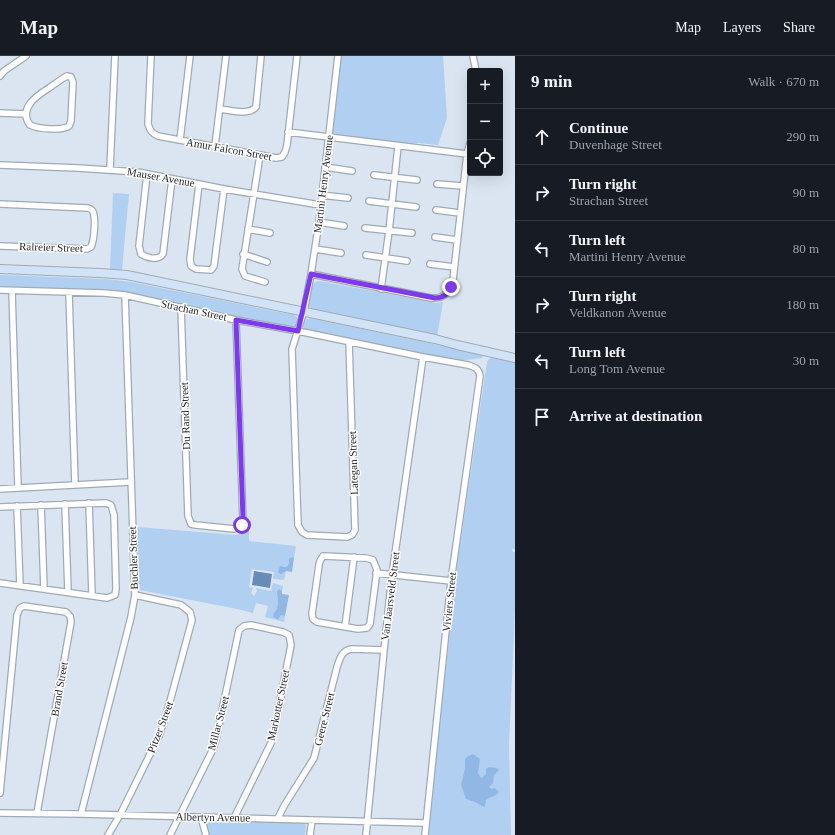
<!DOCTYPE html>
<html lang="en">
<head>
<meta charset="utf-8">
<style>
	body { margin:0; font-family:"Times New Roman",serif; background:#242831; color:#f1f3f6 }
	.controls { position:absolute; right:12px; top:12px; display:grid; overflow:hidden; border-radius:4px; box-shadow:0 4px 16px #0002 }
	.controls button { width:36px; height:36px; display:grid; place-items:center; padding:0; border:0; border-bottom:1px solid #363941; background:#171b24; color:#f1f3f6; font:20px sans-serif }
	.stop { position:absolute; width:12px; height:12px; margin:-9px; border:3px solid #7c3aed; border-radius:50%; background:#fff }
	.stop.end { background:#7c3aed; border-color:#fff; box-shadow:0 1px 4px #0008 }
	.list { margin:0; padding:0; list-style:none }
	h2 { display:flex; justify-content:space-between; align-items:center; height:52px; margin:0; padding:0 16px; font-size:17px }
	h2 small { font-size:13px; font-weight:400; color:#9ea1a6 }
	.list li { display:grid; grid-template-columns:26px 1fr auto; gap:12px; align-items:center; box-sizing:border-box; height:56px; padding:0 16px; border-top:1px solid #363941 }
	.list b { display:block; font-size:15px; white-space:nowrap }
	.list p { margin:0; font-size:13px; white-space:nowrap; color:#9ea1a6 }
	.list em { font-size:13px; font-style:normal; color:#9ea1a6 }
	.icon { flex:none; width:22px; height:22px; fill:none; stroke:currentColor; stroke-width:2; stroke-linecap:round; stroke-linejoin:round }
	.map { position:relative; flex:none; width:515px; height:779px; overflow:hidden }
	header { display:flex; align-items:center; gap:24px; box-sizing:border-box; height:56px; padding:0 20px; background:#171b24; border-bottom:1px solid #363941 }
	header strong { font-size:19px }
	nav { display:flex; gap:22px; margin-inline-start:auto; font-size:14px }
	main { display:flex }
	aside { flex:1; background:#171b24 }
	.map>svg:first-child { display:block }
	.green { fill:#b1cff1 }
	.forest { fill:#91b8e5 }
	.water { fill:#678cb7 }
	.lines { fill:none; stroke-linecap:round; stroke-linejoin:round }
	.street-casing { stroke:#a0aab5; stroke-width:8 }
	.secondary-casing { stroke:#a0aab5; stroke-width:10 }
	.street { stroke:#fff; stroke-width:5.5 }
	.secondary { stroke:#d2e3f7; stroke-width:8 }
	.route { stroke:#7c3aed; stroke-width:5 }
	.labels { text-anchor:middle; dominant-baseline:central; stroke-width:3; stroke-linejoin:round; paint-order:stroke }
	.street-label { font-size:11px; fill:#25292d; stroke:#fff }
</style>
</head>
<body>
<header>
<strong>Map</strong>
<nav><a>Map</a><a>Layers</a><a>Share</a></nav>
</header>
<main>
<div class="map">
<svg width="515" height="779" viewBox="0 0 515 779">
	<rect width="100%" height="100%" fill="#dae5f1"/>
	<!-- green -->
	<path class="green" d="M 341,0 L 443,0 L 447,62 L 438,89 L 418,87 L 404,89 L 333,79 L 331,75 Z
		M 113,137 L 129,138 L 122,214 L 110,214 Z
		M 0,219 L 107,223 L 131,226 L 294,259 L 297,261 L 297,264 L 296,270 L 292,272 L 153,243 L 0,232 Z
		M 319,225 L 437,247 L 443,246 L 437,280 L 310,254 C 308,248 309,233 313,228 C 315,226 316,226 319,225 Z
		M 310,262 L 482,298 L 483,299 L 482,302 L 458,305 L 307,275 L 304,272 C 303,267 305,263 310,262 Z
		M 493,301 L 515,305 L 515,493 L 512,493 L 513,496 L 515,496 L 515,554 L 509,689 L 511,779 L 427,779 L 458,503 L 487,306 L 489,303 Z
		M 137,471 L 237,479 L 240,477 L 243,474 L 249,474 L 249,485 L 296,490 L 294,502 L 292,501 L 288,506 L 288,510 L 284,511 L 284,515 L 286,515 L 284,524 L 273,523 L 274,516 L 252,513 L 249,531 L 253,532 L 251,537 L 254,540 L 257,535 L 256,532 L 271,535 L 273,527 L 283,530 L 282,535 L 279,533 L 277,535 L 278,551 L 277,555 L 281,559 L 285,560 L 284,566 L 265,561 L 268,550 L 256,547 L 253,557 L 237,553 L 140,534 L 137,529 Z
		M 205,764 L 302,766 L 305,768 L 306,771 L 305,779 L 210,779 Z"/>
	<!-- forest -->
	<path class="forest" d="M 292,501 L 294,502 L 292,516 L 286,515 L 281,518 L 278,516 L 279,512 L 281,510 L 284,511 L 288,510 L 289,503 Z
		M 279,533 L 282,535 L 282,538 L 289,539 L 285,560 L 281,559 L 278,563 L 273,561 L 274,557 C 280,552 277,542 277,535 Z
		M 473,698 L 480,703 L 478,717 L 480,721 L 482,722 L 486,718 L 486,713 L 489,711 L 497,712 L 499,714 L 494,719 L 493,727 L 489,731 L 492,733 L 495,732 L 499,736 C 495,741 491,740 486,744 L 485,750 L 484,751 L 475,746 L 466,743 L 461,729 L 465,713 L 465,703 L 468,700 Z"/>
	<!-- water -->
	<path class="water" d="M 254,515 L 272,518 L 270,532 L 252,529 Z"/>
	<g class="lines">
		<defs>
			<path id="street" d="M 151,0 L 148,68 C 150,75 152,77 158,80 L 276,102 L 282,101 L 285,96 L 287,89 L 297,0
				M 338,0 L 319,166 L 311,218 L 304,255 L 292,293 L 298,469 L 302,476 L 307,479 L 347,481 L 352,479 L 355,474 L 349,286
				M 473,0 L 476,15
				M 0,20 L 4,15 L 26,0
				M 67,20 L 71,21 L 73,26 L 71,65 L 69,70 C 62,75 38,73 30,69 C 18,53 36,40 49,32 C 55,28 61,23 67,20 Z
				M 220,53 C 231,54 248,60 256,51 L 261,0
				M 0,57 L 26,58
				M 288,76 L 467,98
				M 180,84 L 190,0
				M 215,90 L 226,0
				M 260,99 L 242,213 L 245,220 L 265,226
				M 0,109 L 78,112 L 138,116 L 224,133 L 320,149
				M 325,111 L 352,115
				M 110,113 L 115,0
				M 147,118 L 139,190 L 141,198 C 147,202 158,205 163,198 L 172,123
				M 374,119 L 417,124
				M 199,128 L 190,203 L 191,210 L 196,213 L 211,214 L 214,210 L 224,133
				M 437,128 L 463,130
				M 321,139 L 348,142
				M 369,145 L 416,151
				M 0,148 L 88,152 C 91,153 92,153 93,156 C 96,163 94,185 91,191 L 87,193 L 0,190
				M 436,154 L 460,157
				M 319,166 L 344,170
				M 365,172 L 412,177
				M 248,173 L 270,177
				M 435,181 L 457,184
				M 315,193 L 341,197
				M 243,198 L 267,206
				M 366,199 L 407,205
				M 430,208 L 454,211
				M 311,218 L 431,242 C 444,243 449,237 453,224 L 467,98 L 470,87
				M 381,233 L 389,175 L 398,90
				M 0,234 L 104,237 L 125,239 L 236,264 L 298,275 L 423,301 L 468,309 C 474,311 479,312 480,320 L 451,525 L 425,779
				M 12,235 L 18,432
				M 69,237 L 75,429
				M 181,251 L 188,460 L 191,468 L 196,469 L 234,473 L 239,471 L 243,466 L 236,264
				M 0,433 L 130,426
				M 89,447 L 92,539
				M 65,448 L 68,536
				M 41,449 L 44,533
				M 17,450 L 20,529
				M 0,451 L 106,447 L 111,449 L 114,459 L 116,533 L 115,539 L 107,542 L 0,527
				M 323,500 L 366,502 L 373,504 L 377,514 L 370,568 L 367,572 L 358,573 L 317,566 L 313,563 L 312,558 L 319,509 L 320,505 Z
				M 376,517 L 451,525
				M 345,571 L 354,501
				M 0,737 L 17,559 L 20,552 L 24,550 L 66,556 L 70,560 L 71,566 L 37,757
				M 0,757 L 81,758 L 426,767
				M 81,758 L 131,561 L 135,539 L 125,239
				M 201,761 L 206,779
				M 278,762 L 284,750 L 314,702 L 337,611 C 340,602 342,594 352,593 L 384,594
				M 108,779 L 120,759 L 159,680 L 169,649 L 192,564 L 190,556 L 181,549 L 135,539
				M 170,779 L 213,693 L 216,683 L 239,574 L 244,570 L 251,569 L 283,576 L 289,579 L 291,589 L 274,676 L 271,687 L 234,762
				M 310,779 L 312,764
				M 366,779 L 384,594 L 392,519 L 423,301"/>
			<path id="secondary" d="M 0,213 L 101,217 L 127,219 L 435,283 L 457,289 L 515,302"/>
		</defs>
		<!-- street casing -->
		<use href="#street" class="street-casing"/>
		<!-- secondary casing -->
		<use href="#secondary" class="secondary-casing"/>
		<!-- street -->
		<use href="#street" class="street"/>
		<!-- secondary -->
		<use href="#secondary" class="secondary"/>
	</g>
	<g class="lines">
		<!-- route -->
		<path class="route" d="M 242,469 L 243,462 L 236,264 L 298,275 L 311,218 L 435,242 C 443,242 448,238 451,231"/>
	</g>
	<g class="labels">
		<!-- street labels -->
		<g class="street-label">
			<text transform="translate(229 93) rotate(10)">Amur Falcon Street</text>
			<text transform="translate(161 121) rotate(10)">Mauser Avenue</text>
			<text transform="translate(323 128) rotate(-83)">Martini Henry Avenue</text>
			<text transform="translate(51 191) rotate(2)">Ralreier Street</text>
			<text transform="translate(194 254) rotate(12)">Strachan Street</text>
			<text transform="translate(185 360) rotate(-92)">Du Rand Street</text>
			<text transform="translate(353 407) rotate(-92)">Lategan Street</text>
			<text transform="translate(133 502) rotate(-92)">Buchler Street</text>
			<text transform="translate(390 540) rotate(-83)">Van Jaarsveld Street</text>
			<text transform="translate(449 546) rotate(-84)">Viviers Street</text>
			<text transform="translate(59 633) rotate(-80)">Brand Street</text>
			<text transform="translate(278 649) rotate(-78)">Markotter Street</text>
			<text transform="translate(324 663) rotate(-76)">Geere Street</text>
			<text transform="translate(218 667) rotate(-75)">Millar Street</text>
			<text transform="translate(160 671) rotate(-69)">Pitzer Street</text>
			<text transform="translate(213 761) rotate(1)">Albertyn Avenue</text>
		</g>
	</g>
</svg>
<div class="controls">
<button>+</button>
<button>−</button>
<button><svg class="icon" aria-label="locate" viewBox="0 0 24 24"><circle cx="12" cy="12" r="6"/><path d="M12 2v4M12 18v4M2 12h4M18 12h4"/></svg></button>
</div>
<div class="stop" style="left:242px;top:469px"></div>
<div class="stop end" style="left:451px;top:231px"></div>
</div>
<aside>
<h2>9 min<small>Walk · 670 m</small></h2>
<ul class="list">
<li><svg class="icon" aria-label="ahead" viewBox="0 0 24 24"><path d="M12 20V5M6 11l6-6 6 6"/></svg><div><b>Continue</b><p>Duvenhage Street</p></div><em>290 m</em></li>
<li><svg class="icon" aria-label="right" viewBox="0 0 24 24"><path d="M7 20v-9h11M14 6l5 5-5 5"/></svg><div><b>Turn right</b><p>Strachan Street</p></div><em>90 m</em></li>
<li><svg class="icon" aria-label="left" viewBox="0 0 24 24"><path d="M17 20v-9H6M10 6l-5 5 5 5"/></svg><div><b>Turn left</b><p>Martini Henry Avenue</p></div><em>80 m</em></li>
<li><svg class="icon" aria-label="right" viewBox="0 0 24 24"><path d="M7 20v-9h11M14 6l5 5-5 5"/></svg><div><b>Turn right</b><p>Veldkanon Avenue</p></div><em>180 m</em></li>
<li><svg class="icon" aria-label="left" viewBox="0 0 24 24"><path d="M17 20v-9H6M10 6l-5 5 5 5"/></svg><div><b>Turn left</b><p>Long Tom Avenue</p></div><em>30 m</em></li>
<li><svg class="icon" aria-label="arrive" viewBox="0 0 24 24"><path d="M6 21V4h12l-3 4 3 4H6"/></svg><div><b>Arrive at destination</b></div></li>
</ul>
</aside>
</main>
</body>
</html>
